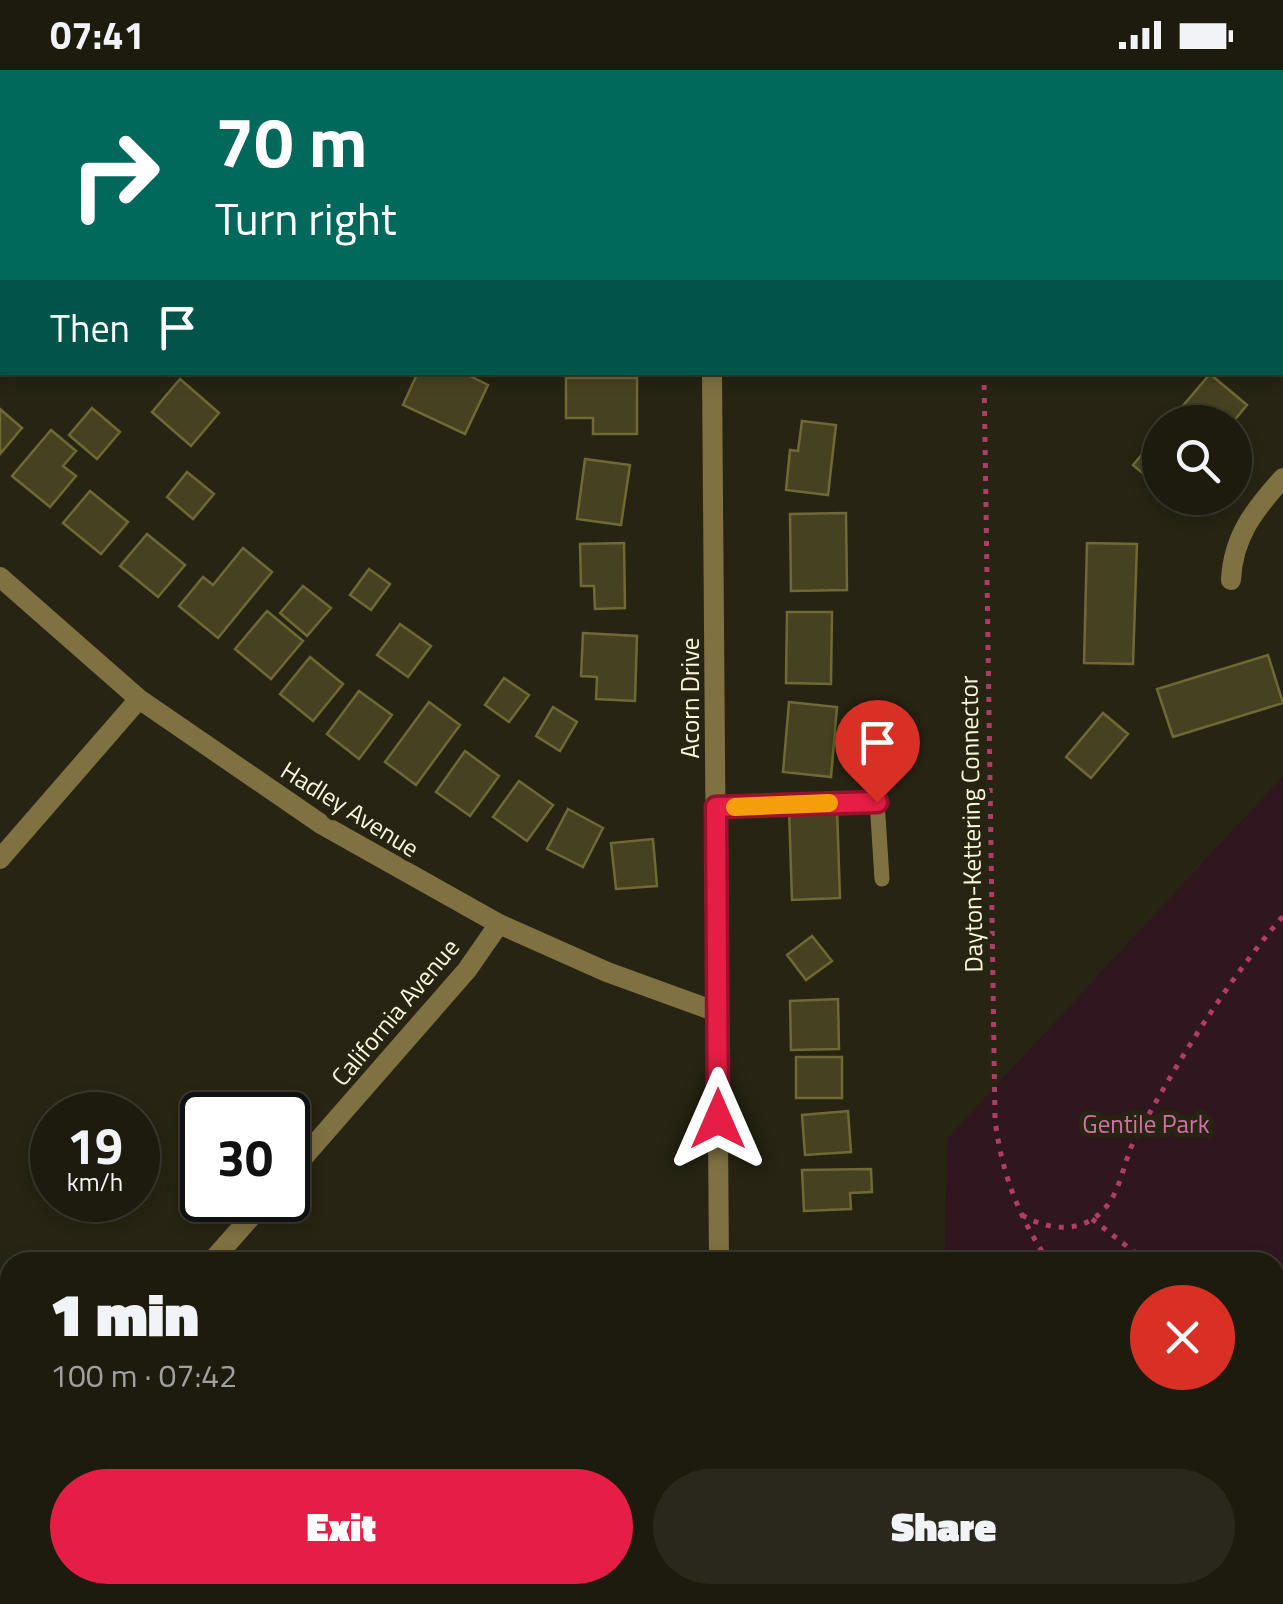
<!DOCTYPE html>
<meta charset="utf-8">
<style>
:root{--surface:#1d1b0e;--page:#2a281c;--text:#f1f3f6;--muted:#a0a19e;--line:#3b392e;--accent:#e61d44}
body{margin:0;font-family:"Titillium Web",sans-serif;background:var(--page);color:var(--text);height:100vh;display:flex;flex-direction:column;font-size:38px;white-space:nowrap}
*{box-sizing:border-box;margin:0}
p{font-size:32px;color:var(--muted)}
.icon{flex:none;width:55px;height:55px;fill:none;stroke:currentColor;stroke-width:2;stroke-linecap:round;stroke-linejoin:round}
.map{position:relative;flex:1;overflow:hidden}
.drawer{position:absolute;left:0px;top:1182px;width:1285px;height:352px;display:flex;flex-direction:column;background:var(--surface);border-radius:30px 30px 0 0;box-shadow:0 5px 15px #0003,0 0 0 2px var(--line)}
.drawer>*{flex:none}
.hud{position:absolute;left:0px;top:0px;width:1285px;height:305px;box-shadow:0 5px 15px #0003,0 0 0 2px var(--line);background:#00695c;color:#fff;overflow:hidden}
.tools{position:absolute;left:1142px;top:335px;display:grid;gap:20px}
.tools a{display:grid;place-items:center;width:110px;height:110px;border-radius:50%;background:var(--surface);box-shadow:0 5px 15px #0003,0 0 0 2px var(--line);font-size:50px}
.speed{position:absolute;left:30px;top:1022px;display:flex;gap:20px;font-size:50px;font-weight:700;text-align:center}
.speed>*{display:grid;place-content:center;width:130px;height:130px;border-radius:50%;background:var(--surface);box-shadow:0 5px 15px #0003,0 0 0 2px var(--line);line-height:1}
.speed small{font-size:25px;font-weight:400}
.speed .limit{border:5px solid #111;border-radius:15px;background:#fff;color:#111}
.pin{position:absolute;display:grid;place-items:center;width:85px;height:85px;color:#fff;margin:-102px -42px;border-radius:50% 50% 50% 0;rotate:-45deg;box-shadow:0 0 10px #0007}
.pin .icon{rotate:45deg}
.me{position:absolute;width:110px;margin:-55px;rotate:0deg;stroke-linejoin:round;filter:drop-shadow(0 0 8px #0008)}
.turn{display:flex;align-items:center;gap:35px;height:210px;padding:0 50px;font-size:45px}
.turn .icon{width:130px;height:130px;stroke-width:2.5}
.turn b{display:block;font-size:70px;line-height:85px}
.then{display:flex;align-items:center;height:95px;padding:0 50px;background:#0003;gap:20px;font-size:38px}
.round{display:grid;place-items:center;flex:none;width:105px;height:105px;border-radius:52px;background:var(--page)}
.headline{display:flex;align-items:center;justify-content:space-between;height:170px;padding:0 50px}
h1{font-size:60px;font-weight:800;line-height:75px}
.cta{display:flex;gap:20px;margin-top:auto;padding:20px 50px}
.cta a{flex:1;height:115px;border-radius:60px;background:var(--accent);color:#fff;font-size:40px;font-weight:800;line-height:115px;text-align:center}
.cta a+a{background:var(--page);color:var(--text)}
.status{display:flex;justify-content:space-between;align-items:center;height:70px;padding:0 50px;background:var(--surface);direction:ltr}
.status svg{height:28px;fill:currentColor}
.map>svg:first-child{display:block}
</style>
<div class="status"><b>07:41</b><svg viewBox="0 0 49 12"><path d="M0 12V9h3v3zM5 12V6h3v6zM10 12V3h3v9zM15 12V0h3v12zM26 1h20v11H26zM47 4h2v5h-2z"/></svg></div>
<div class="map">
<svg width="1283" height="1534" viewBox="0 0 1283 1534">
<rect width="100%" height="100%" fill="#272413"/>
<path fill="#30161f" d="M1283 706V1534H941V1525H1275V1192H945L947 1069Z"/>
<path fill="#464221" stroke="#6f6935" stroke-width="2.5" d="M332 0H401L399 2Z
M1054 0H1173V2H1054Z
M418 302 445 306 462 302 488 315 465 364 403 335Z
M1210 304 1247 335 1233 352H1169Z
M566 308H637V364H593V348H566Z
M180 309 219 343 191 376 152 342Z
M92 338 120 362 97 389 69 365Z
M0 339 22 358 0 384Z
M802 351 836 355 828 425 786 420 790 380 798 381Z
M51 360 76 381 63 396 76 406 50 437 12 406Z
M1160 363V418L1133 395Z
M585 389 630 395 621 455 577 449Z
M187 402 214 424 193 449 167 427Z
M90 421 128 452 101 484 63 453Z
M846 443 847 520 791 521 790 444Z
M147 464 185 495 158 527 120 496Z
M624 473 625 538 595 539 594 516H581L580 474Z
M1087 473 1137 474 1133 594 1084 593Z
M243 478 272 502 218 568 179 536 203 507 213 515Z
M369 499 390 514 371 540 350 525Z
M303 516 331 538 307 566 280 543Z
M267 541 303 571 271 609 235 579Z
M787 542H832L831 614 786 613Z
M400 554 431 576 408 607 377 585Z
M583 563 637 566 635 631 596 629 597 607 581 606Z
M1268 585 1283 633 1173 667 1157 619Z
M310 587 343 614 313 651 280 624Z
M504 608 529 625 509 652 485 635Z
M359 621 392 645 359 689 327 664Z
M429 632 460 655 416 715 385 692Z
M789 632 837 637 831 707 783 702Z
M553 637 577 652 560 681 536 666Z
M1103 643 1128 664 1091 708 1066 687Z
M465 681 499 706 470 746 436 722Z
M519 711 553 735 527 771 493 747Z
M837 738 840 828 792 830 789 739Z
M568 739 603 758 583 797 547 779Z
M653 769 657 816 616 819 611 773Z
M812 866 832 891 806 910 787 885Z
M838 929 839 979 791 980 790 931Z
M796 987H842V1028H796Z
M848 1041 851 1082 805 1085 802 1045Z
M871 1099 872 1122 850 1123 851 1139 804 1141 802 1100Z"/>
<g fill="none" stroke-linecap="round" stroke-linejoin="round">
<path stroke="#ae3e65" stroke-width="5" stroke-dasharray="5 8" stroke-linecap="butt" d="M986 0V2
M984 302 995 1049C1001 1102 1019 1148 1049 1192
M1022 1145C1049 1161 1083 1164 1105 1138 1121 1121 1124 1089 1135 1069 1178 991 1225 914 1283 846
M1092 1149 1147 1192
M1217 1525 1229 1534"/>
<path stroke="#807143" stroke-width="15" d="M716 737 877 731 882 809
M1078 1525 1080 1534"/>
<path stroke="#807143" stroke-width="20" d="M206 0 209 2
M709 0V2
M845 0 848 2
M117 2 119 0
M1239 2 1240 0
M1282 105 1283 106
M712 302 719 1192
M0 507 139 629 321 754 499 854 607 902 717 942
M1231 510C1233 466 1255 439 1283 408
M0 789 139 629
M288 1105 467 900 499 854
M211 1192 266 1130
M0 1448 10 1436
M720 1525V1534
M474 1534 483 1525"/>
</g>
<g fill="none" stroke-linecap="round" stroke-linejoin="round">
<g stroke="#96132c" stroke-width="25">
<path id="route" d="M718 1049 716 737 877 732"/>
</g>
<use href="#route" stroke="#e61d44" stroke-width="18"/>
<path stroke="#f59e0b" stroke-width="18" d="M735 737 829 733"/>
</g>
<g text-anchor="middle" stroke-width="10" stroke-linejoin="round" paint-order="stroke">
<g font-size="25" fill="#fbf6dc" stroke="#272413">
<text transform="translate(690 628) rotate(-90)" y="9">Acorn Drive</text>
<text transform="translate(350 739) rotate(32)" y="9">Hadley Avenue</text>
<text transform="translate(971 754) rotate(-91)" y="9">Dayton-Kettering Connector</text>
<text transform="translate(395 942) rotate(-50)" y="9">California Avenue</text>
</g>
<g font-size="25" fill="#d46fa6" stroke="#272413">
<text x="1146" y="1063">Gentile Park</text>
</g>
</g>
</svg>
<div class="tools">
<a><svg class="icon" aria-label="search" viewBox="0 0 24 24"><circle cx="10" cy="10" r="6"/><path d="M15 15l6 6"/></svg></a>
</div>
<div class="speed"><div>19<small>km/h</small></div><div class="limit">30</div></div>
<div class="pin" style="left:877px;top:732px;background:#d93025"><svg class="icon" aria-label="arrive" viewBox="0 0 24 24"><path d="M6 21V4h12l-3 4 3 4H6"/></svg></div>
<svg class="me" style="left:718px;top:1049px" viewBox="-20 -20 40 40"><path d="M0-17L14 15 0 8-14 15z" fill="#e61d44" stroke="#fff" stroke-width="4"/></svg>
<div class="hud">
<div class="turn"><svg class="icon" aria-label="right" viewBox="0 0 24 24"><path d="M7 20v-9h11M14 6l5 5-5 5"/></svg><div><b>70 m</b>Turn right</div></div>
<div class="then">Then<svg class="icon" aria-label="arrive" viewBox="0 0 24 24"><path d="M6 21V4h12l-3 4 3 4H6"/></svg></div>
</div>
<section class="drawer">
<div class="headline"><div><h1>1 min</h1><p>100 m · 07:42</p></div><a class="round" style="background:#d93025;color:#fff"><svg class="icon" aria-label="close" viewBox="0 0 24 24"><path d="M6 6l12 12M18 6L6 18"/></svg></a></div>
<div class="cta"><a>Exit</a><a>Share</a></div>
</section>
</div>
